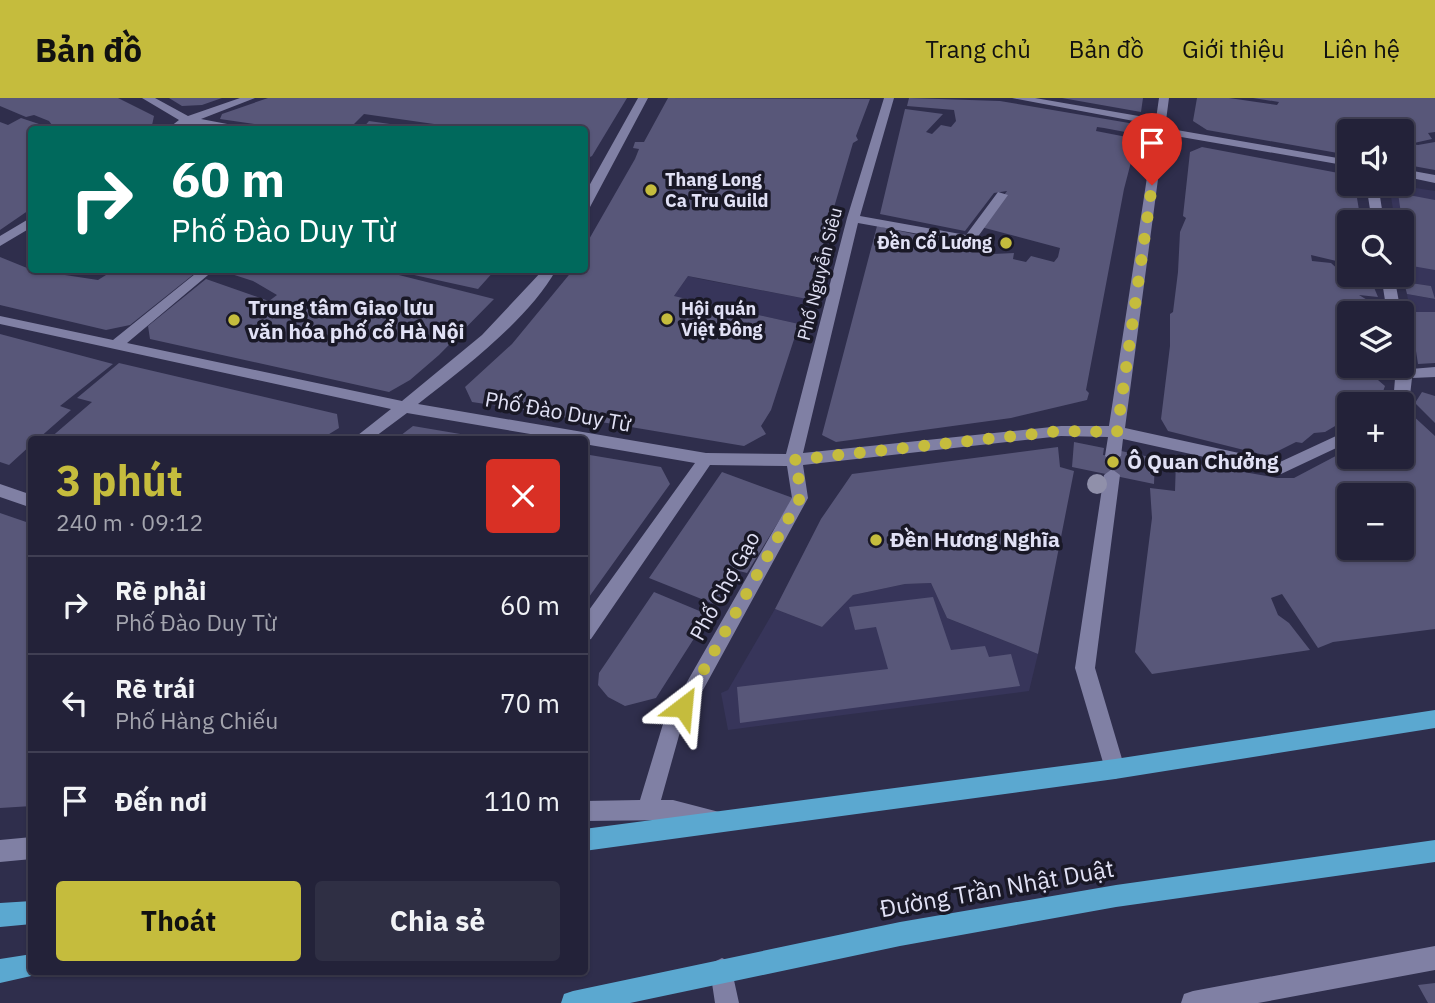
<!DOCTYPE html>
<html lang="vi">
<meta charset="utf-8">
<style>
:root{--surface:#232239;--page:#2f2f44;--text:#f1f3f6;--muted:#a3a4ae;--line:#403f53;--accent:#c5bc3d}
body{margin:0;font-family:"IBM Plex Sans",sans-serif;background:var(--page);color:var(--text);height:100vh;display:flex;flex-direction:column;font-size:26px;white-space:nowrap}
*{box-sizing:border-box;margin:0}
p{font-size:23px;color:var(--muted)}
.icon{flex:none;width:38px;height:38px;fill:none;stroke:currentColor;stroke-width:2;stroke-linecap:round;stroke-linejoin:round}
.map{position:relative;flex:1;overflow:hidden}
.panel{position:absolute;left:28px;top:338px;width:560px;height:539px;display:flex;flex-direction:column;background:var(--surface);border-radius:7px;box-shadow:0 2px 5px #0004,0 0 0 2px var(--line)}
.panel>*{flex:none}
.guide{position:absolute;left:28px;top:28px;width:560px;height:147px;border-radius:7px;box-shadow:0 2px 5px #0004,0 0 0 2px var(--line);background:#00695c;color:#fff;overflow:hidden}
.buttons{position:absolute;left:1337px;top:21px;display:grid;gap:14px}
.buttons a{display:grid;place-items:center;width:77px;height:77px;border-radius:7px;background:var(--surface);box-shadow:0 2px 5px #0004,0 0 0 2px var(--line);font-size:35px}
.pin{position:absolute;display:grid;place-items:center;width:60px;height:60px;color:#fff;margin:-72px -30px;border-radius:50% 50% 50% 0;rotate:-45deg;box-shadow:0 0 7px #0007}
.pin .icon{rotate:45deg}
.me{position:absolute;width:77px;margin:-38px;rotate:29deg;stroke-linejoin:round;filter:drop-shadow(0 0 5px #0008)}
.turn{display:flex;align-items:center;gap:24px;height:147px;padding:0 28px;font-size:32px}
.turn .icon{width:91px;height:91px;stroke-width:2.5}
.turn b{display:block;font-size:49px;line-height:60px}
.round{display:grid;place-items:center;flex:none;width:74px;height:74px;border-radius:7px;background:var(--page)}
.headline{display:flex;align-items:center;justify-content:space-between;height:119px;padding:0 28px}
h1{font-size:42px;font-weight:800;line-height:52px;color:var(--accent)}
.action{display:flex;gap:14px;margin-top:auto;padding:14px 28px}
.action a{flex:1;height:80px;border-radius:7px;background:var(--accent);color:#111;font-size:28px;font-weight:800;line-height:80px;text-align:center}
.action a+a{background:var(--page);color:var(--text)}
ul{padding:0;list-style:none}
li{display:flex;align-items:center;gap:21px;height:98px;padding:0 28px;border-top:2px solid var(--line)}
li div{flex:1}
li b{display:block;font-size:26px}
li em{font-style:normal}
header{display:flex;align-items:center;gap:42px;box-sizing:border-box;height:98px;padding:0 35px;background:var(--accent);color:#111}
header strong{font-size:33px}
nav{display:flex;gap:38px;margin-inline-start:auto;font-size:24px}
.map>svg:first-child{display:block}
</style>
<header>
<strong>Bản đồ</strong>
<nav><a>Trang chủ</a><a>Bản đồ</a><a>Giới thiệu</a><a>Liên hệ</a></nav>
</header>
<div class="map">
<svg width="1435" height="905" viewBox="0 0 1435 905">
<rect width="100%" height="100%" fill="#2f2e4c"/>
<path fill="#37355a" d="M1389 86 1435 93V214H1410L1407 196 1434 201 1431 188 1404 184 1402 124H1395Z
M688 178 700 181 807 201 799 226 674 198Z
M931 485 947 520 1038 556 1029 593 728 632 721 595 728 592 775 511 822 529 853 497 905 486Z"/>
<path fill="#585779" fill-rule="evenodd" d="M0 0H118L154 18 151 32H45L52 27 49 23 34 17 26 19 0 8Z
M169 0H222L202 7 182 8Z
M268 0H627L592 58 584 62V32H438L441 27 364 16 348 32H294L220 21 222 16Z
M668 0 870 1 856 38 858 42 853 45 807 201 688 178 674 198 799 226 771 312 761 328 766 336 744 348 595 323 589 327 557 317 472 304 465 289 512 246 573 172H584V150L635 61 639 51 633 50 635 44H644Z
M909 0 1000 3 1129 25 1137 30 1136 36 1104 30 1097 29 1096 33 1137 41 1124 91 1086 292 1089 295 1087 302 1011 320 836 344 822 337 877 128 946 143 950 141 990 152 993 156 1014 155 1013 161 1026 164 1031 158 1054 164 1058 159 1060 150 981 129 1007 93 994 95 965 133 880 116 905 11 943 16 926 34 932 36 941 27 951 29 956 23 954 12 907 8Z
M1062 0H1143L1141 14Z
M1197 0H1229L1277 7 1279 4 1253 0H1435V34L1428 35 1432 41 1414 45 1402 43V33H1349V57L1207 32 1193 23Z
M21 20 42 27 32 32V110L0 132V24L8 27Z
M369 23 418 30V32H361Z
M1435 44V72L1402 66V45L1418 47Z
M1202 49 1349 77V86H1354L1357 100 1361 124H1349V148H1344L1349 150V166L1311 157 1312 163 1331 165 1340 173 1349 172V177L1370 180 1378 199 1359 197 1369 203 1371 215H1349V268H1386V280L1378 282 1385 288 1381 299 1371 306H1349L1347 321 1325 334 1314 335 1302 345 1296 344 1272 356 1264 357 1168 333 1161 321 1170 248V216L1173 214 1178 174 1180 134 1186 120 1183 118 1190 54Z
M1398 95 1435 102V172L1412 168 1411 158 1407 157Z
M0 159 32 172 98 182 114 172 155 177 161 172H199L130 227 106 232 0 207Z
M219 172H379L494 201 439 257 410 282 389 294 150 241 148 228 206 181 269 203 277 197 253 183Z
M432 172 429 175 441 177 446 172H495L478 191 396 173Z
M1404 184 1431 188 1435 201 1407 196Z
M1410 214H1435V265L1418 266Z
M0 236 113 266 60 308 71 312 38 341H32V346L9 367 0 364Z
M119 265 337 316 339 330 321 341H49L92 304 77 300Z
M1422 294 1435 298V325L1415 305Z
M1410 315 1435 338V531L1333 544 1318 550 1282 496 1271 500 1278 517 1289 525 1310 552 1152 576 1135 554 1152 420 1150 390 1175 393 1176 362 1277 380H1294L1349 351V359H1402V323ZM1349 397H1402V450H1349Z
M413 328 484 340V341H396Z
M1074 344 1104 350 1103 357 1120 360 1121 353 1155 360 1154 386 1072 369Z
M1058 349 1060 369 1074 373 1038 556 947 520 931 485 905 486 853 497 822 529 775 511 821 421 852 376Z
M584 356 661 369 670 386 584 506Z
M722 374 793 400 747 475 739 473 719 508 649 480Z
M0 415 32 426V708L0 710Z
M654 494 709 517 656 600 625 608 608 599 598 587 599 575Z
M933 499 951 552 985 548 989 559 1011 556 1020 588 740 625 737 589 888 571 876 529 855 532 849 509Z
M1435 885V905H1428L1418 887Z"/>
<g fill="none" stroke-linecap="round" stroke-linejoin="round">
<path fill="#8080a4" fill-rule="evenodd" d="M142 0H155L188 18 240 0H255L201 21 259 32H228L189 26 179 32H166L179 22Z
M638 0H648L590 109 584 113V97Z
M884 0H894L860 118 966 137 998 94 1008 97 974 144 969 145 858 125 803 355 1061 328H1109L1155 27 1012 0H1035L1156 21 1159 0H1169L1165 30 1349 62V68L1164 36 1125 330 1280 364 1349 332V344L1281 376 1123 341 1121 358 1113 364 1105 358 1108 339 1061 338 803 367 808 400 680 634 661 702H673L723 715 726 722 723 729 715 732 673 722 584 723V703L640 702 663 626 792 400 787 368 710 367 591 541 584 543V519L695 365 584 346V341H560L407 315 372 341H353L391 311 0 226V218L113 242 200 172H214L127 245 402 303 482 237 543 172H556C528 222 464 270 418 306L706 355 786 356 847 120Z
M1402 71 1435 77V85L1402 78Z
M1366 86H1378L1384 124H1372Z
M32 119V129L0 148V138Z
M1381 177H1394L1401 215H1387Z
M1402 255 1409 260 1411 271 1435 269V279L1412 280 1409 306 1402 311V306H1393L1396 268H1402Z
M1112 371 1120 377 1095 570 1125 671 1122 678 1115 681 1108 678 1105 671 1075 570 1104 377Z
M0 386 32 397V410L0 399Z
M32 739V761L0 764V742Z
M1435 848V872L1258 905H1181L1184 896 1193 893Z
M722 860 730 864 739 905H715L710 872 714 864Z"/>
<path fill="#5ba8d0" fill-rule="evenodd" d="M1435 612V630L1115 681 584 753V731L1115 661Z
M1435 742V764L1116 809 900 848 630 905H561L564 896 573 893 900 824 1116 787Z
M32 803V826L0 829V805Z
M32 856V873H42L40 876 0 885V861Z"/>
</g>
<circle fill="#9090aa" cx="1097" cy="386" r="10"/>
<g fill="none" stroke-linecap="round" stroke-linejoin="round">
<path stroke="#c5bc3d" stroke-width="12" stroke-dasharray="0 21.6" d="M683 609 800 400 799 382 793 362 1061 333 1117 334 1152 87"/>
</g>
<g fill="#c5bc3d" stroke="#191826" stroke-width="2.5">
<circle cx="651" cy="92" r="7"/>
<circle cx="1006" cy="145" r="7"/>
<circle cx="667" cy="221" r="7"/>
<circle cx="234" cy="222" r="7"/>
<circle cx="1113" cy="364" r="7"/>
<circle cx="876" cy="442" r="7"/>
</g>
<g text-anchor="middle" stroke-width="7" stroke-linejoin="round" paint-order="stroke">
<g font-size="18" font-weight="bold" fill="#e1e1f5" stroke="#191826" text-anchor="start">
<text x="665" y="88">Thang Long<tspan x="665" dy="21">Ca Tru Guild</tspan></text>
<text x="992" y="151" text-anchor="end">Đền Cổ Lương</text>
<text x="681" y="217">Hội quán<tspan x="681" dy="21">Việt Đông</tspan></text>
</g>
<g font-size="18" fill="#e1e1f5" stroke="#191826">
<text transform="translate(820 176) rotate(-76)" y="6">Phố Nguyễn Siêu</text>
</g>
<g font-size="21" font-weight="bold" fill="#e1e1f5" stroke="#191826" text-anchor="start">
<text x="248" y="217">Trung tâm Giao lưu<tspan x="248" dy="24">văn hóa phố cổ Hà Nội</tspan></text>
<text x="1127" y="371">Ô Quan Chưởng</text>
<text x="890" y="449">Đền Hương Nghĩa</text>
</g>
<g font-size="21" fill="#e1e1f5" stroke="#191826">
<text transform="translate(558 314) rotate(10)" y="7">Phố Đào Duy Từ</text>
<text transform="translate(725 488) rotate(-61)" y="7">Phố Chợ Gạo</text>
</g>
<g font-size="24" fill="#e1e1f5" stroke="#191826">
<text transform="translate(997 791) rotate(-10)" y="8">Đường Trần Nhật Duật</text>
</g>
</g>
</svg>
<div class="buttons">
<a><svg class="icon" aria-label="sound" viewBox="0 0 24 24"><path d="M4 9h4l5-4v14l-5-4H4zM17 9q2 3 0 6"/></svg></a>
<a><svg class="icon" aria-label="search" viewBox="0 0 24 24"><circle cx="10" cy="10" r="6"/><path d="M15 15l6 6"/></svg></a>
<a><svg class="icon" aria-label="layers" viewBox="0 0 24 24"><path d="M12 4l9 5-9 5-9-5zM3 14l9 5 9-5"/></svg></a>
<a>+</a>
<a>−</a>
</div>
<div class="pin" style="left:1152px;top:87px;background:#d93025"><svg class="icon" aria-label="arrive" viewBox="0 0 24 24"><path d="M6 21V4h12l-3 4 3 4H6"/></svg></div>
<svg class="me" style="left:683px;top:609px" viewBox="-20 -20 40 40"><path d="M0-17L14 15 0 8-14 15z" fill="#c5bc3d" stroke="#fff" stroke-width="4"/></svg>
<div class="guide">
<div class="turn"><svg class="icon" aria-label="right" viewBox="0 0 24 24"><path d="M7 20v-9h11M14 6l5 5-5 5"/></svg><div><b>60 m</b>Phố Đào Duy Từ</div></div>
</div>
<section class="panel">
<div class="headline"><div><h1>3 phút</h1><p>240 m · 09:12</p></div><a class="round" style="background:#d93025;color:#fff"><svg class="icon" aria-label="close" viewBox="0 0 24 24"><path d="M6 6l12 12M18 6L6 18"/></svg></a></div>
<ul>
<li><svg class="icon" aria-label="right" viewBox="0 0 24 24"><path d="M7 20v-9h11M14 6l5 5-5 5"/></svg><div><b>Rẽ phải</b><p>Phố Đào Duy Từ</p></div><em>60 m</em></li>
<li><svg class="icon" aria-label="left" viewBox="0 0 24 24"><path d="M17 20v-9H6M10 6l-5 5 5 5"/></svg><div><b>Rẽ trái</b><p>Phố Hàng Chiếu</p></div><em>70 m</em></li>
<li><svg class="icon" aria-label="arrive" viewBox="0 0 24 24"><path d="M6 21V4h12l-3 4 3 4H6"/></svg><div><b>Đến nơi</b></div><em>110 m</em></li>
</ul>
<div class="action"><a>Thoát</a><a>Chia sẻ</a></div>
</section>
</div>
